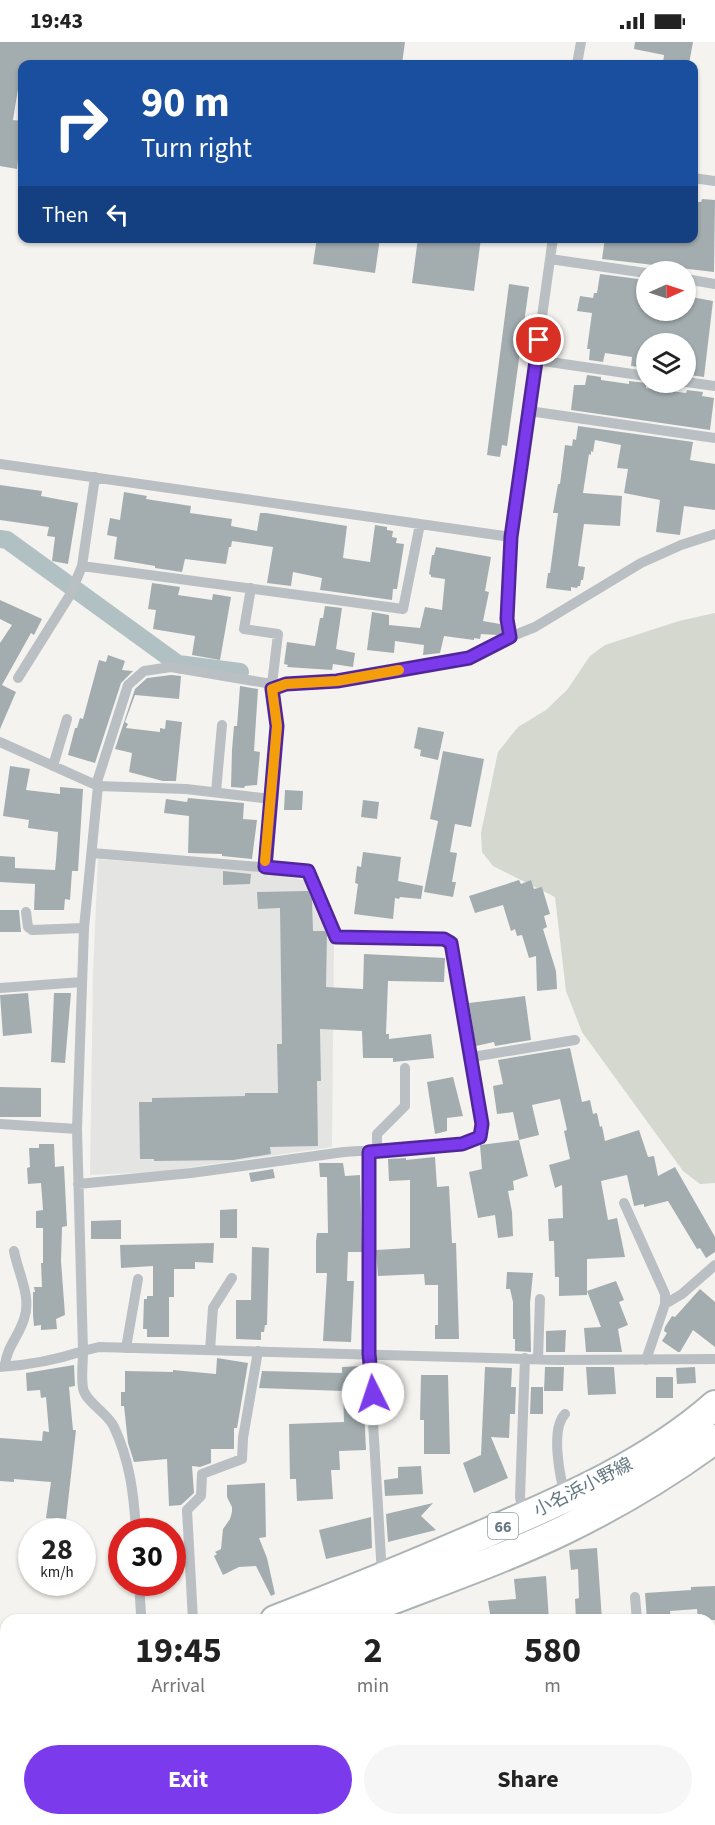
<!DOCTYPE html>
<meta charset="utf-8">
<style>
:root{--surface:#fff;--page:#f6f6f6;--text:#222;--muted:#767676;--accent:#7c3aed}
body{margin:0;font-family:"Source Sans 3","Noto Sans JP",sans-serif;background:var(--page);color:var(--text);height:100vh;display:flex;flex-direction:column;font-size:22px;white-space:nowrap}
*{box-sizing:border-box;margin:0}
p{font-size:20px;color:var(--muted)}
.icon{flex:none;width:33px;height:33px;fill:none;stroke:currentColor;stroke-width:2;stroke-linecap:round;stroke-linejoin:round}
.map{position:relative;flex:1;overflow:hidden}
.panel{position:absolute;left:0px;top:1572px;width:716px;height:212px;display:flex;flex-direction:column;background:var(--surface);border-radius:18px 18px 0 0;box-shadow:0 2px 4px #0004}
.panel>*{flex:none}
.hud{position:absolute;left:18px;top:18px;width:680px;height:183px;border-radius:12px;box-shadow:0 2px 4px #0004;background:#1a4fa0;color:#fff;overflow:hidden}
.needle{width:39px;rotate:87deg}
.controls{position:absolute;left:636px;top:219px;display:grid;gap:12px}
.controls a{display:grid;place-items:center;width:60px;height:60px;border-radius:50%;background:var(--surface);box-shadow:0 2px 4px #0004;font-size:30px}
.speed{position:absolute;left:18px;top:1476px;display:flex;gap:12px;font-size:30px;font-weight:700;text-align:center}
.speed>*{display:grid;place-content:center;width:78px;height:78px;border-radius:50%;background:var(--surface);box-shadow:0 2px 4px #0004;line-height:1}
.speed small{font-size:15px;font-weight:400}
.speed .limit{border:9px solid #d22;background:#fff;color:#111}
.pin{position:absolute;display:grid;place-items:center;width:51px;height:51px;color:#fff;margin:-26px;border:3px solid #fff;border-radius:50%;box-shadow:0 2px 6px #0007}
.me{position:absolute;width:66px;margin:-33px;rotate:356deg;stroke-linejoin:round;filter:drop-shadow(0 0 4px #0008)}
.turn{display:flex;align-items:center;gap:21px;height:126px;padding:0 24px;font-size:27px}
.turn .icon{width:78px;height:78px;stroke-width:2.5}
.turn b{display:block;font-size:42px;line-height:51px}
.then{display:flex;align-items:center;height:57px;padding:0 24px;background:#0003;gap:12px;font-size:22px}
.eta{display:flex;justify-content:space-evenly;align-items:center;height:102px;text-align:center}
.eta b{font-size:36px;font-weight:700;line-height:42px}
.action{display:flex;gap:12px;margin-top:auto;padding:12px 24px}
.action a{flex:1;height:69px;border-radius:36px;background:var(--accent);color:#fff;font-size:24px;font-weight:700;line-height:69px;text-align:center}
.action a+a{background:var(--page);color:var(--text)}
.status{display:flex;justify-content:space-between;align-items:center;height:42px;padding:0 30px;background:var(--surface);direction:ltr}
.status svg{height:16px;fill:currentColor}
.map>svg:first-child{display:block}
</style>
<div class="status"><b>19:43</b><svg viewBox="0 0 49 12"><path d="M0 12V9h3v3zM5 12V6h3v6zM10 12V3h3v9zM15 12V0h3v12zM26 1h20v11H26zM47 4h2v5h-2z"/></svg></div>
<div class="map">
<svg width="715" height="1783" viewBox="0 0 715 1783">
<rect width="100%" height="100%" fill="#f4f3ef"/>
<path fill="#e4e5e3" d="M98 817 272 831 307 839 334 899 332 1105 158 1130 90 1133 93 931Z"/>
<path fill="#d4d8cf" d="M715 571V1141L700 1142 683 1129 582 990 566 949 555 855 493 824 482 810 481 791 498 710 518 685 546 668 567 648 590 614 605 603 679 579Z"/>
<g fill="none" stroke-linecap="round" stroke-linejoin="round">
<path stroke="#b1c1c3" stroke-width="18" d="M0 497 7 498 178 622 240 630"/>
</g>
<path fill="#a3adb0" d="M0 0H405L402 22H22L13 78 22 79 17 127 0 124Z
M635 0H693L689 22 663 21 664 13 634 7Z
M702 157 715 158 714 230 602 217 605 196H693L697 160H701Z
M317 196H380L375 231 313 222Z
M418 196H481L474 249 412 241Z
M600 232 646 238V268H686V254L713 259 704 335 689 333 692 309 686 308V302H646V326L631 324 632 315 605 311 603 320 589 318 590 307H587L592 271 577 269 580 254 593 256 594 251H597Z
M509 242 529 245 507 404 502 403 500 415 487 413Z
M587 333 601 335V338L629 342V339L646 341V346L686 351 687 348 703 350 702 354 714 356 710 388 571 368 574 343H585Z
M578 384 693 400 690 418 715 422V468L684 464 680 493 656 490 660 458 624 451 628 427 617 426 621 403 595 398 593 410 591 409V413L589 412 583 451 622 454 620 484 584 482 578 524 585 525 583 538H581L580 544H578L577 546 571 545V549L546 546 548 531H550L558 471H553L558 442H560L565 403 572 404 573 397 576 398Z
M0 443 42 449 41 454 78 461 68 522 52 519 55 495 47 494 49 485 0 478Z
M124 450 147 454 146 457 191 464 190 471 232 477 231 484 257 489 260 471H266L347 484 343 516 370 520 375 483 387 485V488L393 489 392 495 397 496 396 501 404 502 397 547H393L392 558 328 549 320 548 322 536 293 530 291 544 267 541 273 505 232 499 231 505H229L226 522 185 517 182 530 155 526V524L114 517 117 495 107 493 110 476 120 478Z
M436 505 491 515 485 549 489 550 483 579 500 582 502 591 497 593 481 592 480 597 474 596V598L444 594 440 611 423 613 424 603 395 599 394 611 367 608 372 570 389 573V583L420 586 425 565 442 568 445 537 431 535V533L429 532 432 513H434Z
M152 541 180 545 178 553 212 558 213 552 231 555 220 618 192 613 195 594 153 587 156 568 148 567Z
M0 558 42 577 34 593 31 591 2 643 16 650 0 687V601L12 583 0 577Z
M325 564 342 566 336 607 355 611 353 625 333 622 332 628 287 625 288 623 284 622 287 600 315 604 320 576H323Z
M108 613 125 619 122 628 133 629 121 641 95 721 68 713 75 686H77L80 676 83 677 99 618 106 620Z
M171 633 181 634 179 657 135 653 125 680 128 682 126 686 160 690V686L165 687 166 678 182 680 176 739H163L129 730 132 711 115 707 135 647 147 636Z
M240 644 258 647 254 709 260 710 257 743 245 744 244 746 231 745 232 708 234 684H237Z
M418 685 444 690 438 718 420 714 421 708 414 706Z
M443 709 484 717 471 785 455 782 450 810 457 811 452 840H456L453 855 424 850 438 779 430 777Z
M10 724 30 727 26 748 60 752V745L83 747 78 829H72L70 858 65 857 64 868H34L35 842 0 840V814L15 815V826L55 828 56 818 58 790 28 786 29 778 3 774Z
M285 748 303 749 302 768H284Z
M188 756 244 761 243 777 257 778 252 817 222 814V812L188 811 189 774 164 771 166 757 187 760Z
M363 758 379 760 377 777 361 775Z
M363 810 401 815 398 839 423 844 421 857 400 855 399 857 395 856 393 877 354 872 358 842 355 841 357 824 361 825Z
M223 829 251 832 250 842 223 843Z
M519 838 521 842 531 838 534 847 542 845 550 872 544 874 547 885 543 887 556 929 557 947 537 949 536 914 529 916 522 893 517 894 515 887 511 889 503 863 475 871 469 854Z
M308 849 312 858 313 889H325L327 892 326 945 363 947 364 912 445 916 444 940 388 939 386 992H389V997L431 992 434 1016 393 1020V1016H363L362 989 320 987 321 1039H317L318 1104 270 1105 271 1112 233 1118 154 1119V1117H140L139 1060H152V1056L245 1054V1051H278L277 1002H282L280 866 258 867 257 850Z
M0 868H19L21 890H0Z
M28 951 32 991 3 994 0 953Z
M54 951H71L65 1021 51 1020Z
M525 954 531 998 495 1004 494 1000 476 1004 469 961Z
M570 1006 582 1060 590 1058 593 1072 597 1071 600 1085 602 1084 605 1099 639 1088 648 1115 654 1114 658 1134 675 1125 715 1195V1210L706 1216 700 1206 697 1207 668 1159 644 1165V1162L634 1164 627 1133 601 1139 608 1178 617 1176 625 1215 587 1217V1253L559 1254V1235H555L554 1199H549L548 1177 563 1176 562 1143 555 1146 549 1123 570 1117 564 1089 567 1088 560 1057 532 1063 539 1093 519 1098 513 1070 497 1072 493 1044 503 1042 498 1018Z
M453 1035 463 1074 447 1076V1089L435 1092 427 1040Z
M0 1045 41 1046V1075H0Z
M519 1098 528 1134 513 1139 514 1148 508 1149 512 1170 513 1194 498 1196 495 1173 478 1176 469 1130 482 1127 480 1103Z
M39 1102H54L55 1125 64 1124 67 1184 62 1185 61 1219 65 1273 56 1277 57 1287 41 1288V1283L34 1284 33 1273V1250H35L34 1245H42L41 1221H43V1186H36V1169L43 1168 41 1141 28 1142 27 1126 30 1125 29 1106H39Z
M435 1115 437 1145 449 1144 452 1201H456L459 1297H435V1283H438V1243H425L424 1232 378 1234 376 1208 410 1206V1138L389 1139 388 1117 406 1116V1118Z
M319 1121H343L345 1134 360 1133 362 1210H348L347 1239H354L351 1300 323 1299 327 1231H316V1199L317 1191H328L327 1135H320Z
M273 1127 275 1136 251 1140 249 1131Z
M237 1167V1196H220V1168Z
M121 1178V1197H91V1179Z
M214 1201 213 1221 195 1220V1227H174V1255H169V1295H147V1287H143L144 1257H147V1254H153V1224L121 1226 120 1203Z
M252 1205 269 1206 267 1283H265L264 1290H261V1298L236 1297V1258H251Z
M507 1230 533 1231 530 1261 531 1310 515 1309V1297H513V1260L510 1247H506Z
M616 1239 624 1258 619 1260 628 1283 618 1287 622 1310H586L584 1286 601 1285 587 1249Z
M700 1247 715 1260V1305L693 1288 680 1310H678L662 1299 667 1291 664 1289 665 1285 672 1274 675 1275Z
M566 1288 565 1310H546V1289Z
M217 1316 248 1321 237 1386H234V1407H211V1421L200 1425 192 1424 194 1451 181 1463 169 1464 167 1417 134 1420 128 1401 124 1364H121V1350H125V1329L173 1330V1328L216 1332Z
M74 1323 75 1344 69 1345 73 1388H76L66 1478 46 1476 51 1440 14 1437V1440L0 1439V1396L42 1399 43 1389 49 1390 46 1355 41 1356 40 1348 27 1349 26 1331Z
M362 1324 366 1408 339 1409 340 1428H331L333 1457 297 1459 296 1437H290L289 1382 344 1380 343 1349 259 1346 262 1329 342 1331V1325Z
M485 1325 512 1326 511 1345H516L515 1372H510L509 1396 491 1395 508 1436 474 1451 463 1421 481 1413Z
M545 1325H564L563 1349H544Z
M586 1325H614L616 1352 588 1353Z
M695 1325 696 1341 677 1342 676 1326Z
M421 1333H448L450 1412H424V1378H420Z
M656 1335H673V1356H656Z
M531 1345H543V1372H530Z
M421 1424 423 1452 385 1454 384 1438 398 1436V1425Z
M265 1441 266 1495 259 1496 267 1516 275 1552 271 1554 256 1524 239 1525 223 1533 214 1514 217 1512 215 1510 221 1507 223 1487 230 1477 232 1470V1465L227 1455V1443Z
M433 1461 421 1474 436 1488 388 1500 386 1472Z
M371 1475 372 1506 326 1517 319 1488Z
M597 1506 602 1578H576L575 1557 579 1556 578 1527 571 1528 569 1508Z
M546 1534 549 1578H491L488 1559 516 1557 514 1537Z
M715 1544V1578H698L697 1567 670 1569 671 1578H647L645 1551 691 1548V1545Z"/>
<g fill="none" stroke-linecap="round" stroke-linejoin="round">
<g stroke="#adb4b6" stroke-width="32">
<path id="major" d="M275 1578C345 1551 413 1523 482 1493 563 1458 648 1422 715 1363
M341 1578C416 1547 494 1522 566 1487 619 1461 668 1432 715 1397
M0 1688 6 1686
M0 1718 6 1715"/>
</g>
<path stroke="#b9bfc2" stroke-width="10" d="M577 22 581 0
M693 136 715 139
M550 217 646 231
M686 237 715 242
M536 318 646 334
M686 340 715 344
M529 369 715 396
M0 422 511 495
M95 435 82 524 403 567 420 482
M251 546 244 587 278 592 272 642 277 684 265 825
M510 595 507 577 511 495 553 196
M18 636 70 553 82 524
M272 647 286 642 337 639 469 616 510 595 535 585 641 521 681 503 715 492
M0 700 98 744 186 747 271 757
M53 724 67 677
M96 743 128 643 144 629 171 625 272 642
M216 750 222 683
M26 870 28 885 32 888 84 886
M0 946 82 940
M472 1015 575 998
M0 1082 77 1087
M377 1109V1092L405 1064V1026
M369 1110V1312L382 1533
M78 1142 191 1131 344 1110 462 1102 480 1095 482 1081 451 901 445 897 336 895 308 829 92 811
M624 1161 665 1252V1262L646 1318
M665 1262 682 1252 715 1223
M126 1306 138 1237
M210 1308 213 1266 232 1236
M538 1317 540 1257
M5 1324C6 1306 19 1294 24 1277 32 1255 18 1231 14 1209
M0 1325C29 1323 56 1318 83 1309L77 1087 84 886 98 744
M565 1372C550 1387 560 1437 566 1455
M524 1475 520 1455 525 1316
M136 1490C134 1453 130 1419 114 1385 108 1371 85 1360 83 1346 81 1335 83 1321 83 1309L99 1305 559 1318 715 1317
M139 1540 141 1572 140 1578
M635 1555 637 1578
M193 1578 187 1468 201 1454 202 1432 242 1417 243 1396 258 1309
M710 1690H715
M399 1778V1783
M510 1778V1783
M554 1778V1783
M651 1778V1783"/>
<use href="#major" stroke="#fff" stroke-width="28"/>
</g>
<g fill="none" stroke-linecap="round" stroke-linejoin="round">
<g stroke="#51269a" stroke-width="15">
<path id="route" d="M373 1352 369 1312V1110L462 1102 480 1095 482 1082 451 901 444 897 336 895 308 829 265 825 277 684 272 647 286 642 337 639 469 616 510 595 507 577 511 495 539 298"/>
</g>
<use href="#route" stroke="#7c3aed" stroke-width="10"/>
<path stroke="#f59e0b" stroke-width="10" d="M265 819 277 684 272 647 286 642 337 639 399 628"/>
</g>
<g text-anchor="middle" stroke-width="6" stroke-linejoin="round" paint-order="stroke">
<rect fill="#fff" stroke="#92a0a6" stroke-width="1.5" x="488" y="1471" width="30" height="26" rx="4.5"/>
<g font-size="16" font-weight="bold" fill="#637880">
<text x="503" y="1490">66</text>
</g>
<g font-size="18" fill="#637880" stroke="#fff">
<text transform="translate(583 1445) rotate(-27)" y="6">小名浜小野線</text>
</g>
</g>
</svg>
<div class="controls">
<a><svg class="needle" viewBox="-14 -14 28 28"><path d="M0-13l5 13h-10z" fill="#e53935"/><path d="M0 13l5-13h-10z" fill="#767676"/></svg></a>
<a><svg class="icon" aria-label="layers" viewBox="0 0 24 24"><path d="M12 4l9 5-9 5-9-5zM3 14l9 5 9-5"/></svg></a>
</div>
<div class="speed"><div>28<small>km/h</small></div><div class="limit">30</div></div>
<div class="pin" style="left:539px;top:298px;background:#d93025"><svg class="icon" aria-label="arrive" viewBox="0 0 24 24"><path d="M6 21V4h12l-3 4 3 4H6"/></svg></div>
<svg class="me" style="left:373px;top:1352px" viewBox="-20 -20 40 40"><circle r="19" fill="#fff"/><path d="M0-13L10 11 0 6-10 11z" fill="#7c3aed"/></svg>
<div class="hud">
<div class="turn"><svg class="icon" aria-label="right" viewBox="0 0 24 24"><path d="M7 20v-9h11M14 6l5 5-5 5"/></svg><div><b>90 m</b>Turn right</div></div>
<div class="then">Then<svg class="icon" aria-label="left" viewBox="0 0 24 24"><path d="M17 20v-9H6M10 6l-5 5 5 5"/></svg></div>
</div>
<section class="panel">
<div class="eta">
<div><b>19:45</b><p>Arrival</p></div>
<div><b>2</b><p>min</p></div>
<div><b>580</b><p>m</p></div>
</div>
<div class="action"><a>Exit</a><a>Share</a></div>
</section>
</div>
